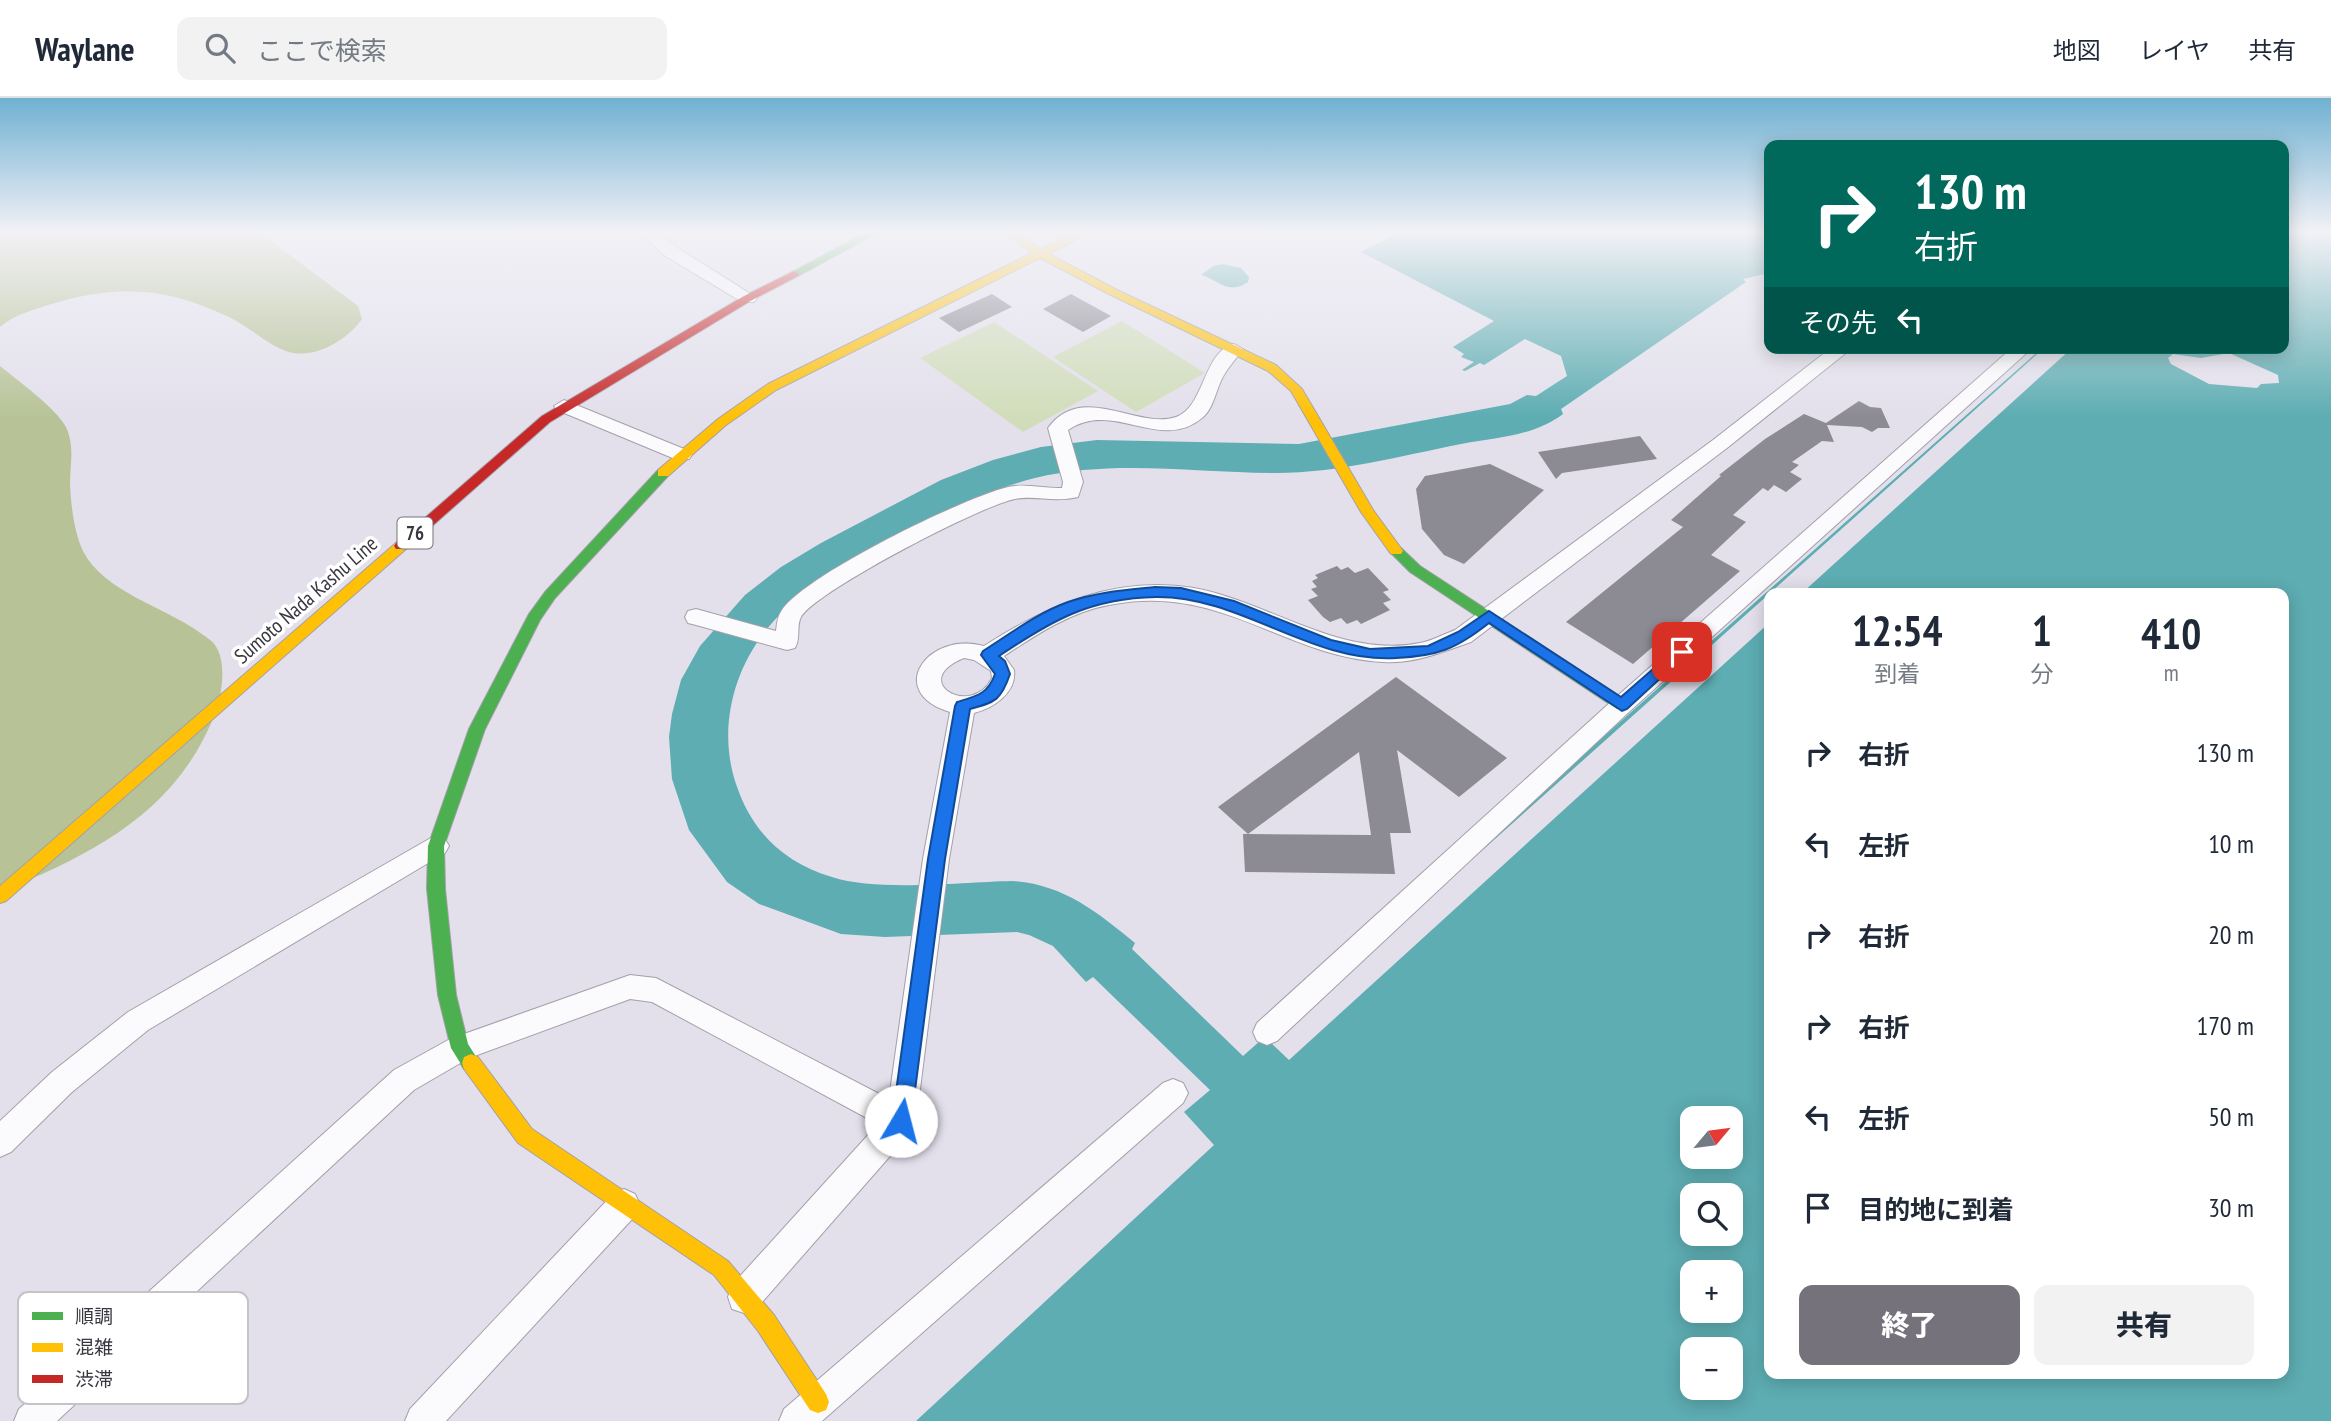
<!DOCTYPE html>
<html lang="ja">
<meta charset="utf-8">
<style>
:root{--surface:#fff;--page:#f2f2f3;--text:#1f2937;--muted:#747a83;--line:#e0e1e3;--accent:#75727c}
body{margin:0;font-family:"PT Sans Narrow","Noto Sans JP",sans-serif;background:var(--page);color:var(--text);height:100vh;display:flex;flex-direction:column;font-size:26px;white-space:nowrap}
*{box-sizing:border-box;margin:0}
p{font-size:23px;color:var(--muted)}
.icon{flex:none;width:38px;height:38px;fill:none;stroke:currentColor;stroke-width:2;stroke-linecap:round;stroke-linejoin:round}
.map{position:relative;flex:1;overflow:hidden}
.side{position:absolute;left:1764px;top:490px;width:525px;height:791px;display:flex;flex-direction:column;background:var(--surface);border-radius:14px;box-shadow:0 4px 18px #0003}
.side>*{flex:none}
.top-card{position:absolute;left:1764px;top:42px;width:525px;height:214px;border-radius:14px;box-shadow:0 4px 18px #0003;background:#00695c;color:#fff;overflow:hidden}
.needle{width:46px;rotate:61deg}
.tools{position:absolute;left:1680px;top:1008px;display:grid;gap:14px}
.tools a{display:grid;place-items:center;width:63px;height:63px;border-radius:14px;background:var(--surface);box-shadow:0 4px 18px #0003;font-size:35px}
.pin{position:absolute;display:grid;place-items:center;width:60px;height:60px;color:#fff;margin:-30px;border-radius:14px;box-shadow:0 4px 10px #0006}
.me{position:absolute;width:77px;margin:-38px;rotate:8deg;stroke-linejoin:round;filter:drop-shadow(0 0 5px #0008)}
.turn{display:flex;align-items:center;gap:24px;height:147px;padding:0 35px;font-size:32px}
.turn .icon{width:91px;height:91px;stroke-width:2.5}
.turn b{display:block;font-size:49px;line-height:60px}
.then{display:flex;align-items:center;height:66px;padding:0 35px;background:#0003;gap:14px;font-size:26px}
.eta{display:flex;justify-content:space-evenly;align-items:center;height:119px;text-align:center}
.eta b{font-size:42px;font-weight:800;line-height:49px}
.cta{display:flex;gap:14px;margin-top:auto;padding:14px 35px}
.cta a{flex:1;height:80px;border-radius:14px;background:var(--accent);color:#fff;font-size:28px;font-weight:800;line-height:80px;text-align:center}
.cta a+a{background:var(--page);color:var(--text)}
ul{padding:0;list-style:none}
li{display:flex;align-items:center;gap:21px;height:91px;padding:0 35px}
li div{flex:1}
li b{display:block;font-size:26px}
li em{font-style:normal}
header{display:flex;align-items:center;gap:42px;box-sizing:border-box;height:98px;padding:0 35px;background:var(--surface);border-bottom:2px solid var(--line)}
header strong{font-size:33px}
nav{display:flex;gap:38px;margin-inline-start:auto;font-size:24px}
.search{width:490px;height:63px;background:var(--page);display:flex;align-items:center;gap:18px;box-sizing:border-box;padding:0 24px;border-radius:14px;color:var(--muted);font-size:26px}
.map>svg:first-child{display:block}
</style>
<header>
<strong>Waylane</strong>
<div class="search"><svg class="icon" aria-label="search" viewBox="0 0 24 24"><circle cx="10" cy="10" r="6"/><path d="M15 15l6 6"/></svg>ここで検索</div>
<nav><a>地図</a><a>レイヤ</a><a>共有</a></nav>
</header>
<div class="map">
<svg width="2331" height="1323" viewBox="0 0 2331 1323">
<rect width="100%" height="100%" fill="#e3e0ec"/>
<path fill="#d1ddba" d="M1122 223 1205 275 1136 314 1053 259Z
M994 224 1098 293 1023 334 920 260Z"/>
<path fill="#b7c397" d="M0 134H259L358 208 362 221C348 241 319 259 293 255 272 251 250 229 229 219 165 188 115 186 48 207 30 213 14 217 0 229Z
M0 268C17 282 56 310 66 329 75 349 70 365 70 386 71 407 74 434 83 453 104 494 163 508 199 534 204 538 212 542 215 547 227 564 222 595 216 613 178 714 93 756 0 794Z"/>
<path fill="#5dadb2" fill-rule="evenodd" d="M1400 134H1769V175L1743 181 1746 184 1561 311 1563 316C1534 338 1495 340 1461 346 1400 358 1338 375 1276 375 1196 375 1114 361 1035 380 982 393 937 421 891 449 867 462 844 476 821 489 810 496 796 502 787 510 738 553 715 624 736 686 752 734 783 764 832 779 877 794 963 784 1012 783 1063 786 1097 814 1135 845L1132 851 1243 958 2042 250H2284V134H2331V1323H916L1214 1047 1184 1014 1210 992 1093 879 1086 884 1053 848 1029 837 1017 834 885 839 841 836 759 806 727 784 689 732 672 681 669 639 672 616 681 582 700 548 745 497 781 469 821 445 941 382 993 362 1041 349 1097 342 1299 346 1510 306 1527 297 1536 298 1567 278 1561 258 1525 241 1484 267 1480 265 1465 273 1462 272 1474 264 1461 259 1464 256 1453 249 1494 223 1361 154ZM2229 255 2278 277 2279 285 2261 286 2257 290 2209 286 2171 266 2168 260 2173 256 2201 260ZM1769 495H2284V1276H1769ZM1692 1020H1731V1059H1692ZM1692 1097H1731V1136H1692ZM1692 1174H1731V1213H1692ZM1692 1251H1731V1290H1692Z
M1222 166 1241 170 1249 179 1248 184C1227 198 1218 181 1201 177L1213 168Z"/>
<path fill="#e3e0ec" d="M2044 250H2072L1802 495H1770Z
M1769 496V525L1289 962 1269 943Z"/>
<path fill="#8c8a92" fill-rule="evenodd" d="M992 196 1012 209 959 234 939 220Z
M1071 196 1111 218 1083 234 1043 211Z
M1859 303 1870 309 1881 310 1890 330H1878L1872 334 1862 329 1827 327 1834 344 1822 343 1792 364 1799 367 1790 374 1802 381 1786 394 1774 387 1768 393 1763 390 1733 417 1746 424 1711 457 1740 473 1633 566 1566 524 1683 429 1671 422 1721 378 1719 377 1765 341 1804 316 1826 325Z
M1640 338 1657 361 1562 375 1556 381 1538 354Z
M1490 366 1544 392 1464 466 1444 457 1422 431 1416 391 1425 378Z
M1337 468 1341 472 1348 469 1355 475 1368 470 1389 492 1383 494 1391 502 1383 505 1390 512 1361 526 1357 522 1347 526 1341 520 1330 524 1323 519 1308 502 1318 498 1311 491 1317 489 1312 483 1318 480 1315 477Z
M1396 579 1507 660 1459 699 1397 652 1411 735H1390L1395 776 1245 774 1243 736H1248L1218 709ZM1359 654 1371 737 1248 736Z"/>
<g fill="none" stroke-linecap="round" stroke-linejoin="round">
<g stroke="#a3a0a9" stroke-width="2">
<path id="street" d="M639 134H657L676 149 757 200 754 204H742L664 157Z
M1234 246 1243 251C1237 260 1229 268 1224 277 1216 290 1214 311 1202 320 1160 355 1113 301 1068 332L1083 384 1078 399C1053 405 1037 397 1015 401 982 407 816 493 801 519 796 528 801 540 795 550L787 552 696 527 688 525 685 519 688 513 696 511 776 533C777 526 777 519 782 512 807 476 963 400 1008 389 1026 385 1044 391 1062 390L1063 384 1048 330C1082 283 1137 332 1176 319 1205 309 1203 253 1234 246Z
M1831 250H1852L1727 350 1471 544C1442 554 1415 566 1383 564 1284 559 1220 484 1109 507 1070 514 1036 537 1004 558L1014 572C1017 595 993 610 974 615L949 761 916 1023 912 1033 756 1211 744 1215 732 1211 728 1199 732 1187 878 1026 652 904 630 901 469 960 414 992 57 1323H14L19 1311 394 972 450 941 630 877 656 880 889 1001 923 761 950 614C884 594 928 532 984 548 1048 507 1116 477 1194 490 1270 504 1340 561 1420 545 1432 543 1444 536 1455 532L1713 342ZM964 560 974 562 991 573 992 580C972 621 907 583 964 560Z
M2012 250H2032L1630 613 1277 943 1267 947 1257 943 1253 934 1257 925 1614 601Z
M564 302 689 353 692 357 689 361H675L557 312 554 308Z
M436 737 445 741 449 748 445 755 148 932 72 994 11 1054 0 1059V1023L52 974 128 914Z
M1173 981 1183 985 1188 995 1183 1005 822 1323H779L784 1311 1163 985Z
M624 1091 635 1096 640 1107 635 1118 446 1323H405L410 1311 613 1096Z"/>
</g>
<g stroke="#a3a0a9" stroke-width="2">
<path id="fast" d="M867 134H879L798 178 789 176Z
M663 371 669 375 668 378 555 500 540 522 485 631 444 748 445 791 456 897 468 946 480 965 478 971 471 974 464 971 451 950 438 897 427 791 428 748 469 631 529 516 545 494 658 372Z
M1396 448 1401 450 1420 468 1627 603 1630 607 1627 611H1617L1410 474 1389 453Z"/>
</g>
<g stroke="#a3a0a9" stroke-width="2">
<path id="slow" d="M1003 134H1014L1041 151 1077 134H1089L1049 156 1117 192 1276 267 1302 291 1373 412 1403 453 1401 456H1391L1361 414 1291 293 1268 273 1109 196 1040 160 776 292 726 327 668 378H658V372L718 321 768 286 1032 155Z
M401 443 406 445 408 448 406 451 6 803 0 805V788L396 445Z
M471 956 478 959 532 1031 728 1163 774 1217 826 1296 829 1304 826 1312 818 1315 810 1312 758 1233 714 1177 518 1045 464 971 462 965 464 959Z"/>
</g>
<g stroke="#a3a0a9" stroke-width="2">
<path id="jam" d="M794 173 799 176 798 178 752 202 550 324 406 451H396L394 448 396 445 542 318 744 198Z"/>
</g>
<use href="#street" fill="#fbfafc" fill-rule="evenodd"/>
<use href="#fast" fill="#4caf50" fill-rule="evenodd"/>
<use href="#slow" fill="#ffc107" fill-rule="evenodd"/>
<use href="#jam" fill="#c62828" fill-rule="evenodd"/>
</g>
<linearGradient id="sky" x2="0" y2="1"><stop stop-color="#70b1d2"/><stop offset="0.42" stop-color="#f2f1f6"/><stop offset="1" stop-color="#f2f1f6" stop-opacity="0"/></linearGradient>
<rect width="2331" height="319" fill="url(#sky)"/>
<path fill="#1a73e8" stroke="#114b97" stroke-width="2" d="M1155 489 1181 490 1234 503 1331 542 1370 551 1428 548 1458 534 1489 513 1621 599 1677 550 1682 548 1689 554 1627 611 1622 613 1489 525C1456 551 1438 558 1396 560 1310 565 1241 498 1156 499 1090 500 1051 523 999 558L1005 563 1010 576C1001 602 996 604 970 611L945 761 911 1023 908 1030 901 1033 895 1030 892 1023 928 761 955 608 957 604C977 598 988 596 995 576L981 557 983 553C1010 536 1037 515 1068 504 1096 494 1126 492 1155 489Z"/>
<g text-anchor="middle" stroke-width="7" stroke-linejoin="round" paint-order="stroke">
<rect fill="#fff" stroke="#757379" stroke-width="2" x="397.5" y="419.5" width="35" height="31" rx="5"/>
<g font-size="19" font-weight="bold" fill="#3a3740">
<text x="415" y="442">76</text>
</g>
<g font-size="21" fill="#3a3740" stroke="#fff">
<text transform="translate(306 502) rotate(-41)" y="7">Sumoto Nada Kashu Line</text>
</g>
</g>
<rect x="18" y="1194" width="230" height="112" rx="10" fill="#fff" stroke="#c4c3c6" stroke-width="2"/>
<rect x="32" y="1214" width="31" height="8" fill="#4caf50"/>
<rect x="32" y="1245" width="31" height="9" fill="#ffc107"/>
<rect x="32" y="1277" width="31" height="8" fill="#c62828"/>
<g font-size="19" fill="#3a3740">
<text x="75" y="1225">順調</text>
<text x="75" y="1256">混雑</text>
<text x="75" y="1288">渋滞</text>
</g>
</svg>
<div class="tools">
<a><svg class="needle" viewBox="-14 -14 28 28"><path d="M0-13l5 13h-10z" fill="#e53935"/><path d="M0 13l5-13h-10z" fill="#747a83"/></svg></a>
<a><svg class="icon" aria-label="search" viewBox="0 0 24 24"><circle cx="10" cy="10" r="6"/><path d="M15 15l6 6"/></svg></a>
<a>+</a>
<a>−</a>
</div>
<div class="pin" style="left:1682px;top:554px;background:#d93025"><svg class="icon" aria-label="arrive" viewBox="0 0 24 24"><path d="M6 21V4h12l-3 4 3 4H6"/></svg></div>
<svg class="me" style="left:901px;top:1023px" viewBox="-20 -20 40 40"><circle r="19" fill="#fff"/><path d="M0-13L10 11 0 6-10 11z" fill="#1a73e8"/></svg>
<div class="top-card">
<div class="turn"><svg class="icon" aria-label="right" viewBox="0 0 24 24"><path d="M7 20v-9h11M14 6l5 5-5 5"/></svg><div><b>130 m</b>右折</div></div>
<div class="then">その先<svg class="icon" aria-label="left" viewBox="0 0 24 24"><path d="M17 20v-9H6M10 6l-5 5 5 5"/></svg></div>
</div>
<section class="side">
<div class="eta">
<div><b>12:54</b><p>到着</p></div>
<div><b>1</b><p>分</p></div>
<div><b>410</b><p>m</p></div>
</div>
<ul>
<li><svg class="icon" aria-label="right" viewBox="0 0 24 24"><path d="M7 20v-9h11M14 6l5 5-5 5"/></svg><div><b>右折</b></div><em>130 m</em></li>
<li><svg class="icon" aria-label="left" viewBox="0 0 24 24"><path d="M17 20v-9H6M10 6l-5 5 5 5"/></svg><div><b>左折</b></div><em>10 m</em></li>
<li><svg class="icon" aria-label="right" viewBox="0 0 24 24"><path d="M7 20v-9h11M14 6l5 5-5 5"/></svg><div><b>右折</b></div><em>20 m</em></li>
<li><svg class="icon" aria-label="right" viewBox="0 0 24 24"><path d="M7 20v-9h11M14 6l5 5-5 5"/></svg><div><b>右折</b></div><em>170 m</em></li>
<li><svg class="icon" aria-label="left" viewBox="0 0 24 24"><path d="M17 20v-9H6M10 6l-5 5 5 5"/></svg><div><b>左折</b></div><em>50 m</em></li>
<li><svg class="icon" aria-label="arrive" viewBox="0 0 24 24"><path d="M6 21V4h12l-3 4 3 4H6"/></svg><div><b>目的地に到着</b></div><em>30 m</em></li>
</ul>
<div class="cta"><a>終了</a><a>共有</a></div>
</section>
</div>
